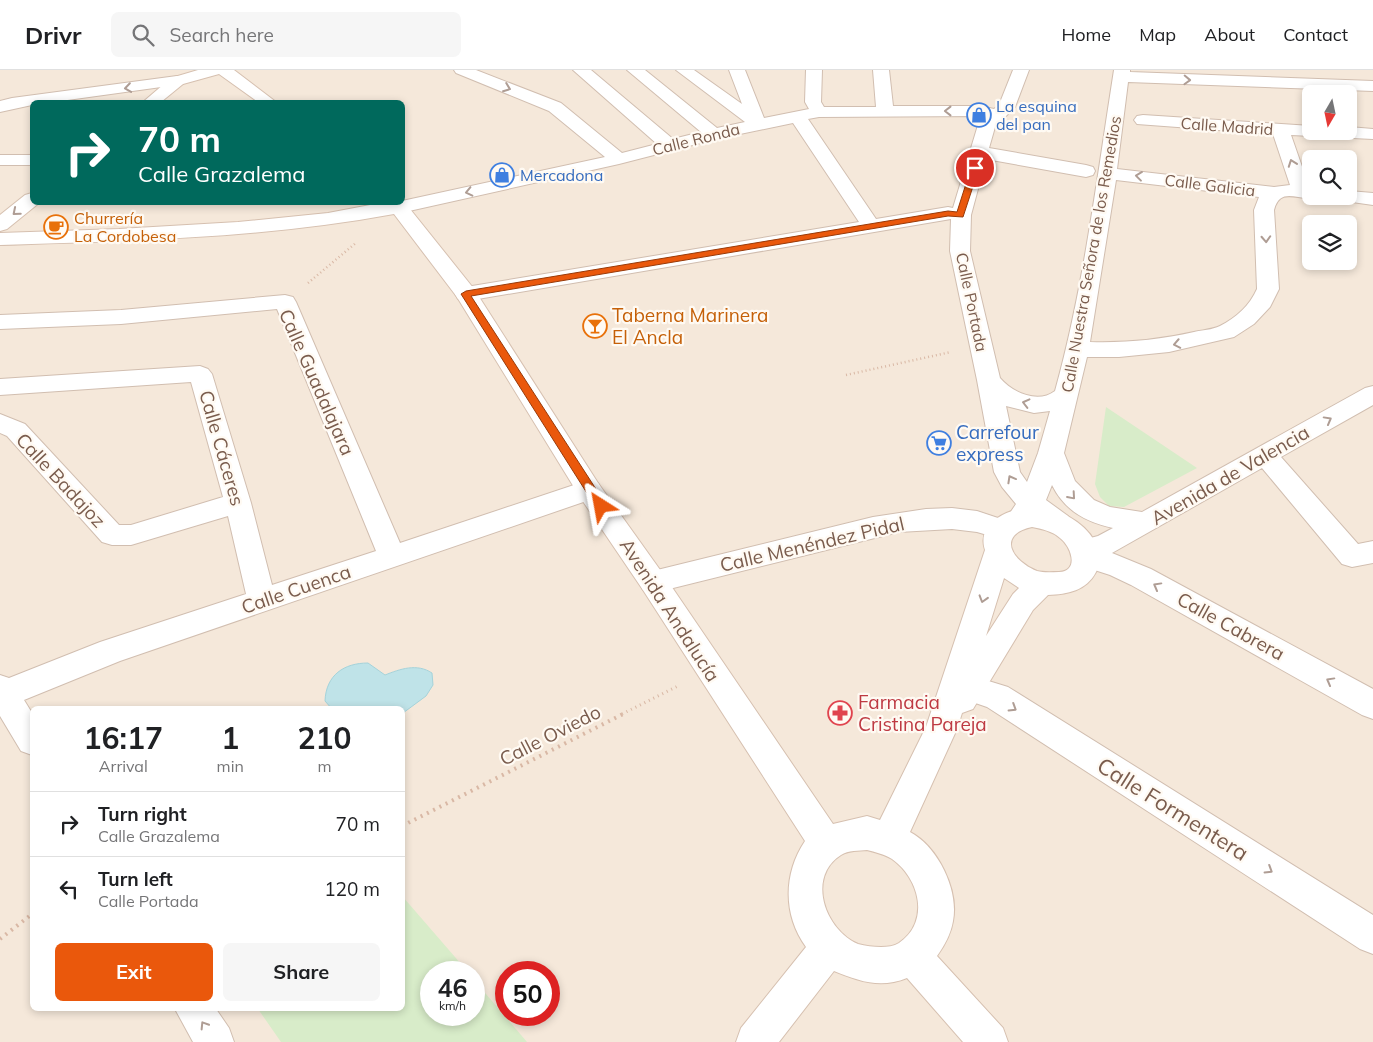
<!DOCTYPE html>
<meta charset="utf-8">
<style>
:root{--surface:#fff;--page:#f6f6f6;--text:#202124;--muted:#757577;--line:#e0e0e0;--accent:#ea580c}
body{margin:0;font-family:Mulish,sans-serif;background:var(--page);color:var(--text);height:100vh;display:flex;flex-direction:column;font-size:19px;white-space:nowrap}
*{box-sizing:border-box;margin:0}
p{font-size:16px;color:var(--muted)}
.icon{flex:none;width:28px;height:28px;fill:none;stroke:currentColor;stroke-width:2;stroke-linecap:round;stroke-linejoin:round}
.map{position:relative;flex:1;overflow:hidden}
.sheet{position:absolute;left:30px;top:636px;width:375px;height:305px;display:flex;flex-direction:column;background:var(--surface);border-radius:8px;box-shadow:0 2px 8px #0003}
.sheet>*{flex:none}
.banner{position:absolute;left:30px;top:30px;width:375px;height:105px;border-radius:8px;box-shadow:0 2px 8px #0003;background:#00695c;color:#fff;overflow:hidden}
.needle{width:32px;rotate:189deg}
.fabs{position:absolute;left:1302px;top:15px;display:grid;gap:10px}
.fabs a{display:grid;place-items:center;width:55px;height:55px;border-radius:8px;background:var(--surface);box-shadow:0 2px 8px #0003;font-size:25px}
.speed{position:absolute;left:420px;top:891px;display:flex;gap:10px;font-size:25px;font-weight:700;text-align:center}
.speed>*{display:grid;place-content:center;width:65px;height:65px;border-radius:50%;background:var(--surface);box-shadow:0 2px 8px #0003;line-height:1}
.speed small{font-size:12px;font-weight:400}
.speed .limit{border:8px solid #d22;background:#fff;color:#111}
.pin{position:absolute;display:grid;place-items:center;width:42px;height:42px;color:#fff;margin:-21px;border:2px solid #fff;border-radius:50%;box-shadow:0 1px 5px #0007}
.me{position:absolute;width:55px;margin:-28px;rotate:326deg;stroke-linejoin:round;filter:drop-shadow(0 0 4px #0008)}
.turn{display:flex;align-items:center;gap:18px;height:105px;padding:0 25px;font-size:22px}
.turn .icon{width:65px;height:65px;stroke-width:2.5}
.turn b{display:block;font-size:35px;line-height:42px}
.eta{display:flex;justify-content:space-evenly;align-items:center;height:85px;text-align:center}
.eta b{font-size:30px;font-weight:700;line-height:35px}
.primary-button{display:flex;gap:10px;margin-top:auto;padding:10px 25px}
.primary-button a{flex:1;height:58px;border-radius:8px;background:var(--accent);color:#fff;font-size:20px;font-weight:700;line-height:58px;text-align:center}
.primary-button a+a{background:var(--page);color:var(--text)}
ul{padding:0;list-style:none}
li{display:flex;align-items:center;gap:15px;height:65px;padding:0 25px;border-top:1px solid var(--line)}
li div{flex:1}
li b{display:block;font-size:19px}
li em{font-style:normal}
header{display:flex;align-items:center;gap:30px;box-sizing:border-box;height:70px;padding:0 25px;background:var(--surface);border-bottom:1px solid var(--line)}
header strong{font-size:24px}
nav{display:flex;gap:28px;margin-inline-start:auto;font-size:18px}
.search{width:350px;height:45px;background:var(--page);display:flex;align-items:center;gap:12px;box-sizing:border-box;padding:0 18px;border-radius:8px;color:var(--muted);font-size:19px}
.map>svg:first-child{display:block}
</style>
<header>
<strong>Drivr</strong>
<div class="search"><svg class="icon" aria-label="search" viewBox="0 0 24 24"><circle cx="10" cy="10" r="6"/><path d="M15 15l6 6"/></svg>Search here</div>
<nav><a>Home</a><a>Map</a><a>About</a><a>Contact</a></nav>
</header>
<div class="map">
<svg width="1373" height="972" viewBox="0 0 1373 972">
<rect width="100%" height="100%" fill="#fdf6ec"/>
<path fill="#f5e8da" fill-rule="evenodd" d="M0 0H1373V972H0ZM1311 24H1349V61H1311ZM32 32H402V132H32ZM1311 89H1349V126H1311ZM1311 154H1349V191H1311ZM32 639H402V939H32ZM431 902H474V945H431ZM506 902H549V945H506Z"/>
<path fill="#d8ecc9" d="M1106 337 1197 398 1124 437 1109 436 1100 427 1095 414Z
M403 827 468 902H431V945H474V910L527 972H281L258 939H402Z"/>
<path fill="#bfe3e8" stroke="#a5d3da" d="M368 593 385 605C400 599 417 593 432 603L433 615 426 626 403 643 402 639H332L325 631C326 605 344 593 368 593Z"/>
<g fill="none" stroke-linecap="round" stroke-linejoin="round">
<g stroke="#d1beb0" stroke-width="2">
<path id="street" d="M454 0H476L561 33 622 83 657 74 573 0H591L673 69 701 62 627 0H645L717 58 745 52 676 0H694L742 34 729 0H745L764 48 809 39 805 32 806 0H822L821 32 824 37H876L873 0H889L893 36H980L994 39 999 35 1013 0H1029L1015 37 995 57 989 78 1086 95 1093 97 1095 101 1093 105 1086 107 986 89 971 145 970 181 1000 308C1013 323 1038 334 1055 321 1084 217 1097 107 1114 0H1130V2L1373 11V21L1128 12 1117 99 1274 117 1290 115 1273 64 1137 54 1134 50 1137 46 1143 45 1311 56V61H1349V57L1373 59V69L1291 65 1308 114 1311 116V126H1318C1301 134 1281 114 1274 140L1279 219 1270 237 1254 254 1234 267 1169 282 1119 287H1087L1064 383 1075 411 1094 430 1110 437 1142 442 1365 318 1373 316V335L1281 387 1358 474 1373 471V493L1352 497 1342 494 1262 398 1112 483 1151 499 1373 619V649L1362 645 1131 515 1110 505 1076 494 1071 480 1075 472 1098 466 1113 458C1086 452 1065 441 1052 415L1046 430 1068 446 1072 453 1068 460C1054 465 1046 458 1034 449 1027 457 1020 456 1012 453L1008 446 1016 434 1002 417 994 402 977 310 950 181 951 149 466 231 458 229 455 224 458 219 466 217 859 152 793 53 716 69 619 94 400 143 393 141 390 137 393 133 402 132V131L605 87 549 41 456 3ZM980 46 985 47 978 55 953 138 948 137 876 149 808 49 819 47ZM1116 110 1259 127 1254 140 1257 219C1250 235 1236 248 1220 256 1212 260 1202 260 1194 262 1159 270 1125 273 1090 272ZM1006 336 1034 343 1050 341 1038 383 1027 412 1020 402Z
M177 6 183 8 185 11 183 14 53 32H32V35L0 42V31L12 28Z
M0 85H32V95H0Z
M1349 121 1373 123V135L1338 130 1336 126H1349Z
M285 225 293 227 296 232 400 473 589 410 598 413 602 420 598 427 120 591 24 630 32 643V685L21 681 0 646V605L9 608 100 572 246 524 228 446 131 475H112L102 472 7 366 0 363V344L25 354 119 455H131L223 427 191 312 0 325V309L200 296 208 299 212 304 251 433 272 515 376 481 277 239 121 254 0 259V245L121 240Z
M952 438 977 441 1010 452 1014 459 1010 466 1001 469 977 462 952 459 899 462 653 523 643 520 639 512 643 504 653 501 873 447 926 439Z
M969 605 1008 617 1373 845V884L1360 879 987 637 958 627 954 618 958 609Z
M175 939H216L229 958 234 972H193Z"/>
</g>
<g stroke="#d6c0b0" stroke-width="2">
<path id="secondary" d="M198 0H234L276 32H258L219 4 183 14 161 32H143L171 8Z
M32 123V132L39 133 7 159 0 161V145L25 125Z
M402 129 474 219 598 413 663 504 833 754 867 746 880 750 926 657 985 480C976 452 1009 439 1031 437 1054 435 1085 452 1095 472 1100 482 1101 492 1096 502 1086 521 1068 524 1048 525L1033 540 973 639 962 643 957 659 910 762C938 777 959 820 953 851 951 864 944 876 937 886L1003 958 1008 972H963L907 908C880 919 859 911 834 901L779 972H736L741 958 806 877C783 845 783 804 805 771L643 520 580 427 457 227 394 144C264 168 131 171 0 175V163L119 159 238 152 328 143 386 132H402ZM1032 457C1042 459 1052 461 1060 468 1071 476 1080 501 1059 502 1052 502 1044 503 1037 501 1012 491 996 465 1032 457ZM1004 508 1019 518 1013 524 986 566ZM867 780C875 782 884 784 892 789 919 808 931 851 899 873 894 876 887 877 881 877 874 877 865 876 858 874 825 860 806 807 841 785 848 780 859 781 867 780Z"/>
</g>
<path stroke="#d9b8a5" stroke-width="2.5" stroke-dasharray="1 3" stroke-linecap="butt" d="M308 213 357 172
M846 305 951 282"/>
<path stroke="#d9b8a5" stroke-width="3" stroke-dasharray="1 4" stroke-linecap="butt" d="M622 644 680 615"/>
<path stroke="#d9b8a5" stroke-width="4" stroke-dasharray="2 5" stroke-linecap="butt" d="M402 756 625 643
M0 869 32 844"/>
<use href="#street" fill="#fff" fill-rule="evenodd"/>
<use href="#secondary" fill="#fff" fill-rule="evenodd"/>
</g>
<defs><path id="oneway-chevron" d="M-2-3.5L2.5 0L-2 3.5" fill="none" stroke-width="1.6" stroke-linecap="round" stroke-linejoin="round" transform="scale(1.25)"/></defs>
<g stroke="#af9d94">
<use href="#oneway-chevron" transform="translate(1187 10) rotate(2)"/>
<use href="#oneway-chevron" transform="translate(128 18) rotate(172)"/>
<use href="#oneway-chevron" transform="translate(507 18) rotate(21)"/>
<use href="#oneway-chevron" transform="translate(948 41) rotate(-180)"/>
<use href="#oneway-chevron" transform="translate(1292 93) rotate(-110)"/>
<use href="#oneway-chevron" transform="translate(1139 106) rotate(-173)"/>
<use href="#oneway-chevron" transform="translate(469 122) rotate(167)"/>
<use href="#oneway-chevron" transform="translate(16 142) rotate(140)"/>
<use href="#oneway-chevron" transform="translate(1266 169) rotate(87)"/>
<use href="#oneway-chevron" transform="translate(1177 274) rotate(169)"/>
<use href="#oneway-chevron" transform="translate(1026 333) rotate(-166)"/>
<use href="#oneway-chevron" transform="translate(1328 350) rotate(-29)"/>
<use href="#oneway-chevron" transform="translate(1011 409) rotate(-119)"/>
<use href="#oneway-chevron" transform="translate(1072 426) rotate(49)"/>
<use href="#oneway-chevron" transform="translate(1157 516) rotate(-151)"/>
<use href="#oneway-chevron" transform="translate(983 529) rotate(107)"/>
<use href="#oneway-chevron" transform="translate(1330 611) rotate(-151)"/>
<use href="#oneway-chevron" transform="translate(1013 638) rotate(32)"/>
<use href="#oneway-chevron" transform="translate(1269 800) rotate(32)"/>
<use href="#oneway-chevron" transform="translate(204 955) rotate(-122)"/>
</g>
<path fill="#ea580c" stroke="#983908" d="M975 95 979 98 963 147 948 146 471 226 605 433 606 436 605 439H597L461 224 466 221 948 141 957 142 971 98Z"/>
<defs>
<g id="shop-ring" transform="scale(1.25)"><circle r="9.5" fill="#fffaf3" stroke="#3f7fe0" stroke-width="1.5"/><path d="M-5-2.5h2.3a2.7 3.5 0 0 1 5.4 0H5L5.5 6h-11ZM-1.5-2.5h3a1.5 2.3 0 0 0-3 0Z" fill="#3f7fe0"/></g>
<g id="cafe-ring" transform="scale(1.25)"><circle r="9.5" fill="#fffaf3" stroke="#e8710a" stroke-width="1.5"/><path d="M-5.5-4.5H6V0H3Q3 3.5 0 3.5H-2.5Q-5.5 3.5-5.5 0ZM3-3.2v2h1.7v-2ZM-6 4.5H4V6H-6Z" fill="#e8710a"/></g>
<g id="bar-ring" transform="scale(1.25)"><circle r="9.5" fill="#fffaf3" stroke="#e8710a" stroke-width="1.5"/><path d="M-6-5H6L.8 .8V4.5H3.5V6h-7V4.5H-.8V.8Z" fill="#e8710a"/></g>
<g id="supermarket-ring" transform="scale(1.25)"><circle r="9.5" fill="#fffaf3" stroke="#3f7fe0" stroke-width="1.5"/><path d="M-6-5.5h2.5l.6 2H6L4.5 2H-2.5L-4.4-4H-6ZM-1.5 3.2a1.3 1.3 0 1 0 .1 0ZM3 3.2a1.3 1.3 0 1 0 .1 0Z" fill="#3f7fe0"/></g>
<g id="pharmacy-ring" transform="scale(1.25)"><circle r="9.5" fill="#fffaf3" stroke="#e0444e" stroke-width="1.5"/><path d="M-2-6h4v4h4v4h-4v4h-4v-4h-4v-4h4Z" fill="#e0444e"/></g>
</defs>
<g fill-rule="evenodd">
<use href="#shop-ring" x="979" y="45"/>
<use href="#shop-ring" x="502" y="105"/>
<use href="#cafe-ring" x="56" y="157"/>
<use href="#bar-ring" x="595" y="256"/>
<use href="#supermarket-ring" x="939" y="373"/>
<use href="#pharmacy-ring" x="840" y="643"/>
</g>
<g text-anchor="middle" stroke-width="4.5" stroke-linejoin="round" paint-order="stroke">
<g font-size="16" fill="#366cbe" stroke="#fffaf3" text-anchor="start">
<text x="996" y="42">La esquina<tspan x="996" dy="18">del pan</tspan></text>
<text x="520" y="111">Mercadona</text>
</g>
<g font-size="16" fill="#7a5c4d" stroke="#fffaf3">
<text transform="translate(1227 56) rotate(4)" y="6">Calle Madrid</text>
<text transform="translate(696 69) rotate(-14)" y="6">Calle Ronda</text>
<text transform="translate(1210 115) rotate(7)" y="6">Calle Galicia</text>
<text transform="translate(1091 184) rotate(-80)" y="6">Calle Nuestra Señora de los Remedios</text>
<text transform="translate(972 232) rotate(78)" y="6">Calle Portada</text>
</g>
<g font-size="16" fill="#c56008" stroke="#fffaf3" text-anchor="start">
<text x="74" y="154">Churrería<tspan x="74" dy="18">La Cordobesa</tspan></text>
</g>
<g font-size="19" fill="#c56008" stroke="#fffaf3" text-anchor="start">
<text x="612" y="252">Taberna Marinera<tspan x="612" dy="22">El Ancla</tspan></text>
</g>
<g font-size="19" fill="#7a5c4d" stroke="#fffaf3">
<text transform="translate(317 312) rotate(66)" y="7">Calle Guadalajara</text>
<text transform="translate(222 378) rotate(74)" y="7">Calle Cáceres</text>
<text transform="translate(1230 405) rotate(-30)" y="7">Avenida de Valencia</text>
<text transform="translate(61 410) rotate(47)" y="7">Calle Badajoz</text>
<text transform="translate(812 474) rotate(-13)" y="7">Calle Menéndez Pidal</text>
<text transform="translate(296 519) rotate(-19)" y="7">Calle Cuenca</text>
<text transform="translate(670 540) rotate(57)" y="7">Avenida Andalucía</text>
<text transform="translate(1231 556) rotate(29)" y="7">Calle Cabrera</text>
<text transform="translate(550 665) rotate(-27)" y="7">Calle Oviedo</text>
</g>
<g font-size="19" fill="#366cbe" stroke="#fffaf3" text-anchor="start">
<text x="956" y="369">Carrefour<tspan x="956" dy="22">express</tspan></text>
</g>
<g font-size="19" fill="#be3a42" stroke="#fffaf3" text-anchor="start">
<text x="858" y="639">Farmacia<tspan x="858" dy="22">Cristina Pareja</tspan></text>
</g>
<g font-size="22" fill="#7a5c4d" stroke="#fffaf3">
<text transform="translate(1173 739) rotate(32)" y="8">Calle Formentera</text>
</g>
</g>
</svg>
<div class="fabs">
<a><svg class="needle" viewBox="-14 -14 28 28"><path d="M0-13l5 13h-10z" fill="#e53935"/><path d="M0 13l5-13h-10z" fill="#757577"/></svg></a>
<a><svg class="icon" aria-label="search" viewBox="0 0 24 24"><circle cx="10" cy="10" r="6"/><path d="M15 15l6 6"/></svg></a>
<a><svg class="icon" aria-label="layers" viewBox="0 0 24 24"><path d="M12 4l9 5-9 5-9-5zM3 14l9 5 9-5"/></svg></a>
</div>
<div class="speed"><div>46<small>km/h</small></div><div class="limit">50</div></div>
<div class="pin" style="left:975px;top:98px;background:#d93025"><svg class="icon" aria-label="arrive" viewBox="0 0 24 24"><path d="M6 21V4h12l-3 4 3 4H6"/></svg></div>
<svg class="me" style="left:601px;top:436px" viewBox="-20 -20 40 40"><path d="M0-17L14 15 0 8-14 15z" fill="#ea580c" stroke="#fff" stroke-width="4"/></svg>
<div class="banner">
<div class="turn"><svg class="icon" aria-label="right" viewBox="0 0 24 24"><path d="M7 20v-9h11M14 6l5 5-5 5"/></svg><div><b>70 m</b>Calle Grazalema</div></div>
</div>
<section class="sheet">
<div class="eta">
<div><b>16:17</b><p>Arrival</p></div>
<div><b>1</b><p>min</p></div>
<div><b>210</b><p>m</p></div>
</div>
<ul>
<li><svg class="icon" aria-label="right" viewBox="0 0 24 24"><path d="M7 20v-9h11M14 6l5 5-5 5"/></svg><div><b>Turn right</b><p>Calle Grazalema</p></div><em>70 m</em></li>
<li><svg class="icon" aria-label="left" viewBox="0 0 24 24"><path d="M17 20v-9H6M10 6l-5 5 5 5"/></svg><div><b>Turn left</b><p>Calle Portada</p></div><em>120 m</em></li>
</ul>
<div class="primary-button"><a>Exit</a><a>Share</a></div>
</section>
</div>
